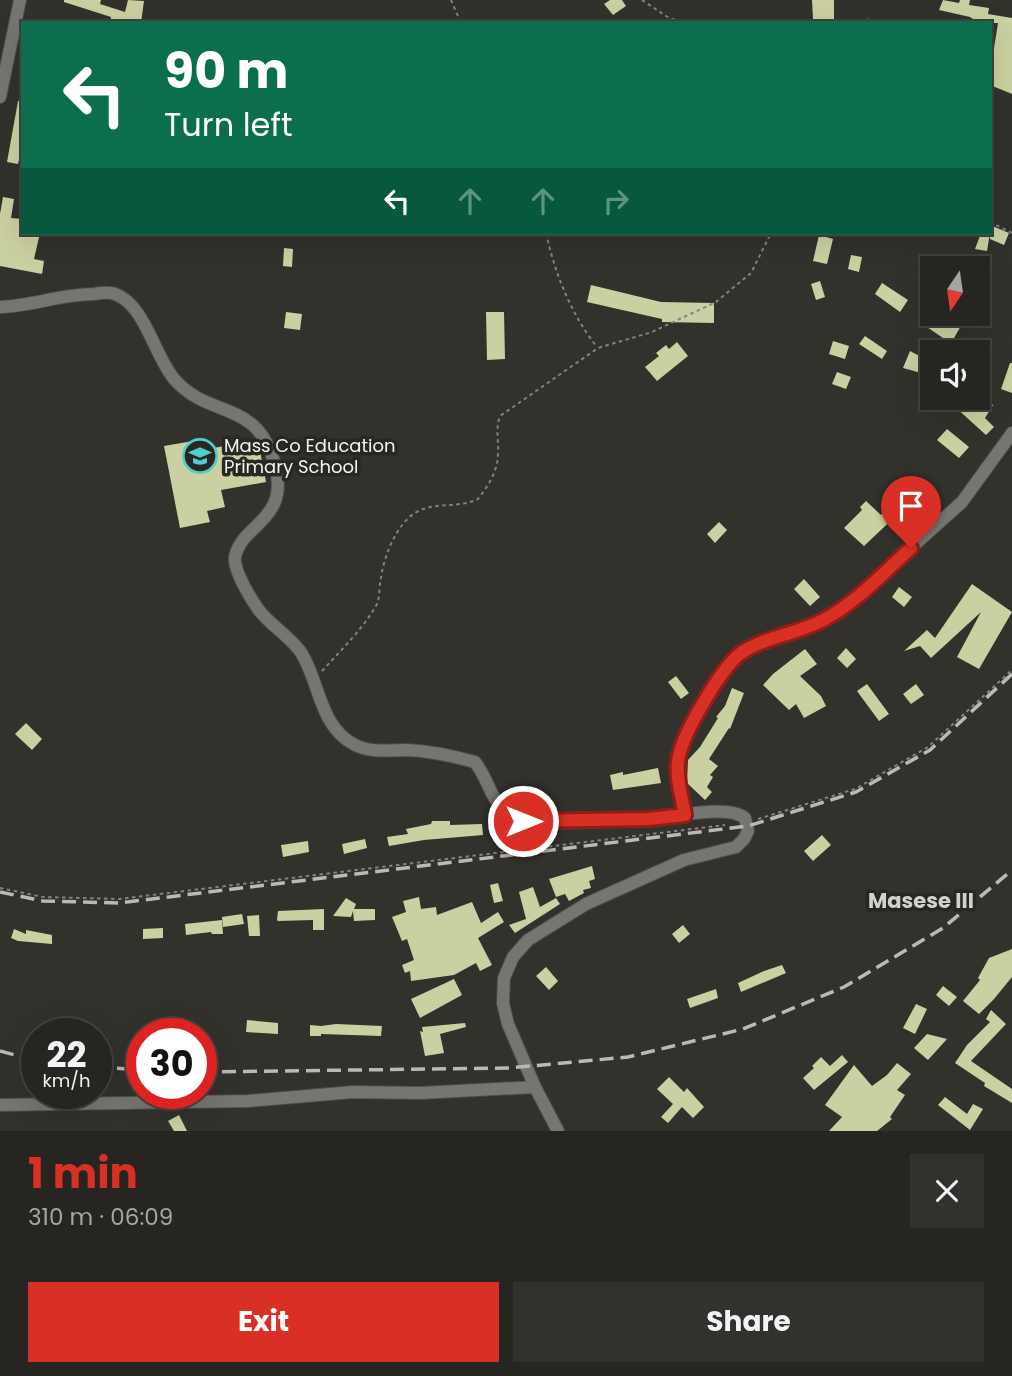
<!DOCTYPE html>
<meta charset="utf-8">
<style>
:root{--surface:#262521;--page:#32312e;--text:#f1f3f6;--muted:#a4a5a5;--line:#42423f;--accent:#d93025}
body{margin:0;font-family:Poppins,sans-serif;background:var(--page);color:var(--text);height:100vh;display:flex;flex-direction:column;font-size:26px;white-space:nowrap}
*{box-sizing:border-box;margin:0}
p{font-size:23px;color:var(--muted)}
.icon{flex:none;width:38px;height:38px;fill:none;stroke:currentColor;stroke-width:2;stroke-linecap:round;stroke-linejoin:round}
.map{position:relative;height:1131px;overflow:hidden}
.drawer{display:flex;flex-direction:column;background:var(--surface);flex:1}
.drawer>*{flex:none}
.hud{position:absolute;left:21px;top:21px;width:971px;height:214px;border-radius:0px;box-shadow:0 7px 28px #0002,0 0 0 2px var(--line);background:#0b6e4f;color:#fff;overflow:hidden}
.needle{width:46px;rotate:193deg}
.fabs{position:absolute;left:920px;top:256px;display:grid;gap:14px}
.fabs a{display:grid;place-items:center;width:70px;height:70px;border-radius:0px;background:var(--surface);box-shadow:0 7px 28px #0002,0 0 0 2px var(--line);font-size:35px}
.speed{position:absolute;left:21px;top:1018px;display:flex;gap:14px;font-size:35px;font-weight:700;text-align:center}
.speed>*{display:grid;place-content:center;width:91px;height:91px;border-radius:50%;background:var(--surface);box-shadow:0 7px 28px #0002,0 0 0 2px var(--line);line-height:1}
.speed small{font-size:18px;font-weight:400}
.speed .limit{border:10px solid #d22;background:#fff;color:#111}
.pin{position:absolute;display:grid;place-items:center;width:60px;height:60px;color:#fff;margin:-72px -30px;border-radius:50% 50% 50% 0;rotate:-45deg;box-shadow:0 0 7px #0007}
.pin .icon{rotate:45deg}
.me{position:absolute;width:77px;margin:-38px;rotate:90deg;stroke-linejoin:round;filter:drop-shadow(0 0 5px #0008)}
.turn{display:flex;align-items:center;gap:24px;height:147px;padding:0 28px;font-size:32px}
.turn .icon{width:91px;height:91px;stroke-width:2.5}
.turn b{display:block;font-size:49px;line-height:60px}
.lanes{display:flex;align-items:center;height:66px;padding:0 28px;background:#0003;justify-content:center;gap:35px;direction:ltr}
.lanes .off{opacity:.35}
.round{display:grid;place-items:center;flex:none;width:74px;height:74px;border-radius:0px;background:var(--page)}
.summary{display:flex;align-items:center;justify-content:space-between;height:119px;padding:0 28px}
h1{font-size:42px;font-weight:700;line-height:52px;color:var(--accent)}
.action{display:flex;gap:14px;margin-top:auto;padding:14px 28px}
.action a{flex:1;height:80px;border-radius:0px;background:var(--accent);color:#fff;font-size:28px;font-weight:700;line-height:80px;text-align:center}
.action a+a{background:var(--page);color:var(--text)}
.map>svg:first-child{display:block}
</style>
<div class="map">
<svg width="1012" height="1131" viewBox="0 0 1012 1131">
<rect width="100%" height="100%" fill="#32312c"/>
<path fill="#cbd0a2" d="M64 0H101L100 4 125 12 128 0 144 1 141 23H110L111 17 64 2Z
M610 0H622L626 6 613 15 604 4Z
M812 0H834V19H813Z
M943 0 959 3 960 0H970L969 5 989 8 988 14 1012 18V94L990 85V47L994 48 998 23H972L973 19 970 17 939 10Z
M18 101H23V141L18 164 7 162Z
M3 197 14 199 11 218 23 219V233H40L34 259 44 261 42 274 0 266V214Z
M990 225 1009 233 1004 245 990 239Z
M981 233H990L987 251 975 249Z
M819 235 833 239 827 264 813 261Z
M284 248 293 249 292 267 283 266Z
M851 255 862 257 859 272 848 269Z
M820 281 825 297 816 300 811 284Z
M882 283 908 300 900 312 875 294Z
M591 285 661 302 714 303V323L662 322V319L587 302Z
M286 312 302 314 300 330 284 328Z
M486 312H504L505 359 487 360Z
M926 316 941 326 947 316 962 324 946 352H935L943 338 921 323Z
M865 336 887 351 882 359 859 344Z
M833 341 849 346 845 359 829 354Z
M677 342 688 356 657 381 645 367 659 356 656 353 666 345 669 349Z
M910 351 933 363V391L919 384 925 374 903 368Z
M1010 363H1012V393L1001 389Z
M837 372 851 377 846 389 832 384Z
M944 397H981L993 405 985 418 994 427 986 435Z
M947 429 969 447 959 458 937 440Z
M193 441 196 451 254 441 260 451 266 482 221 490 225 507 207 511 210 522 180 528 164 446Z
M866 501 881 515 893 503 901 511 864 546 844 528 862 510 860 507Z
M719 522 727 530 715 543 707 534Z
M804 579 820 597 810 606 794 589Z
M972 584 1012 612 979 669 957 657 981 612 931 658 920 646 904 651 927 630 935 638Z
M899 587 912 597 904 607 892 597Z
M846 648 856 659 847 668 837 658Z
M805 649 817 664 800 676 821 696 826 706 804 718 796 704 789 710 763 685 773 674Z
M676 676 689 693 681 699 668 682Z
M867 684 889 714 879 721 857 691Z
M916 684 924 695 911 704 903 694Z
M732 688 744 693 730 729 729 728 709 759 718 766 710 775 713 777 707 787 712 792 705 800 687 783 688 760 700 747 718 718 716 717 725 706Z
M26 723 42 739 32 750 15 734Z
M658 768 661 783 613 790 610 775 623 772V775Z
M432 821H450V825L482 824 483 835 424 840 389 846 387 837 408 834 406 829 431 824Z
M822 835 831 845 813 861 804 851Z
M365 839 367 848 344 854 342 844Z
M308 841 309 852 283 857 281 845Z
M592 866 595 879 589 881 591 888 583 890 584 893 569 901 565 894 556 897 549 879Z
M498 883 503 901 494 903 490 885Z
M533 887 540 907 556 898 560 904 515 933 509 925 526 919 519 892Z
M419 897 421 909 436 907 437 915 472 902 481 923 498 912 504 922 478 938 492 965 480 971 476 963 454 975 411 981 410 971 405 973 402 965 414 960 407 939 402 941 392 917 406 912 403 901Z
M346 898 356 904 354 909H375V920L354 921 353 911 351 917 333 916Z
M324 909V930H313V920L278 921 277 920 278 911Z
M242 914 244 924 223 927 222 917Z
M259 915 260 936H249L247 916Z
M222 920 223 934H212L211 932 186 935 185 924Z
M683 925 690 934 679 943 672 934Z
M163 928V938L143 939V929Z
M14 929 26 934V930L52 935V944L18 941 11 938Z
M1012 949V977L994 999 979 1014 963 1001 980 980 978 978 989 958Z
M782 965 786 973 741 992 738 983 764 971Z
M546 967 558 981 549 990 536 976Z
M454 979 462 995 420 1018 411 999Z
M943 986 957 997 949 1006 936 995Z
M716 989 718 998 690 1008 687 999Z
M916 1004 927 1009 915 1034 903 1028Z
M991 1010 1006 1024 971 1061 1012 1089V1103L984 1086 985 1083 955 1063 967 1045 990 1022 986 1019Z
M247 1020 278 1023V1034L246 1032Z
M465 1023 466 1027 440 1034 444 1053 425 1056 420 1031 423 1032 422 1027Z
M336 1024 382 1026 381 1036 321 1034V1036H310V1025L321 1026Z
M927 1034 947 1039 928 1060 914 1048Z
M842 1055 848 1062 814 1090 803 1078 814 1068 812 1066 821 1057 830 1066Z
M897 1063 911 1074 897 1090 905 1095 890 1117 892 1119 877 1131H829L842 1117 825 1105 854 1065 872 1086 887 1075Z
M669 1077 684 1092 687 1088 704 1107 693 1118 682 1107 668 1123 661 1117 673 1104 657 1089Z
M945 1097 967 1114 973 1104 983 1109 970 1130 938 1105Z
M179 1115 187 1131H174L168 1121Z"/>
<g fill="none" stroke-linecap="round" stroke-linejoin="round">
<g stroke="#4e4c49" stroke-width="14">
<path id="street" d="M0 97 20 0
M0 307C33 306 61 294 94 294 100 293 109 292 115 294 145 304 155 358 175 380 211 420 257 398 275 465 290 521 242 523 235 557 233 570 251 599 258 609 270 625 288 635 300 651 320 680 318 726 355 745 371 753 390 750 407 750 430 751 453 756 475 762 494 787 488 807 523 821 561 825 609 821 648 819 671 817 727 804 745 818L748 831 744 839 736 847 684 860 586 904 528 940 513 957 504 978 503 1003 508 1024 535 1087 558 1131
M685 815 678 782 680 752 687 734 722 675 740 654 774 638 825 619 855 598 962 502 1012 433
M0 1105 248 1101 353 1092 420 1093 535 1087"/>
</g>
<path stroke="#84837f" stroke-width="2" stroke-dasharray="3.5 3.5" stroke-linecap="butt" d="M451 0 461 23
M642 0 669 18 685 23
M859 23 869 19 880 23
M990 222 1012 233
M546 233C555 274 571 314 597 347
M322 671C341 650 363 629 377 604 380 597 379 586 381 578 384 556 396 525 415 513 434 501 458 509 478 499 488 486 498 471 498 454 499 440 495 430 500 416L598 348 652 332 716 302 751 273 771 233
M758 819 855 789 928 747 1012 670
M0 888 43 897 119 899 725 825"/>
<use href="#street" stroke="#77756f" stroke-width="12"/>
<path stroke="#bab9b6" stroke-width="3.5" stroke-dasharray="14 7" stroke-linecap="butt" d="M0 892 43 901 119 903 748 826 856 792 930 750 1012 674
M0 1051 37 1061
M96 1067 142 1070
M201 1072 509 1068 628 1057 743 1029 844 987 943 928 1012 870"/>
</g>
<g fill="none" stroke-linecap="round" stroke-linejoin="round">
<g stroke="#8d1f18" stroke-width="18">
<path id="route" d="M523 821 649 819 685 815C682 797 676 780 678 762 680 737 721 668 741 653 766 636 799 634 825 619 857 602 884 572 911 548"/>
</g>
<use href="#route" stroke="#d93025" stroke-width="12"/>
</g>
<defs>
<g id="school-ring" transform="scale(1.75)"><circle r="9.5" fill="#282722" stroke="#52cdcd" stroke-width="1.5"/><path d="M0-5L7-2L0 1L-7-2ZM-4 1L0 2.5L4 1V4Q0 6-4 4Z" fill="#52cdcd"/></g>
</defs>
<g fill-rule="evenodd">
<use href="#school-ring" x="200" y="456"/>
</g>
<g text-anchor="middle" stroke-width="7" stroke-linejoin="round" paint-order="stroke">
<g font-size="18" fill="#f3f2ef" stroke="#282722" text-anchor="start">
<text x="224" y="452">Mass Co Education<tspan x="224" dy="21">Primary School</tspan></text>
</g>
<g font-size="21" font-weight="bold" fill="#d3d1cb" stroke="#282722">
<text x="921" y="908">Masese III</text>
</g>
</g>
</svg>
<div class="fabs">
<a><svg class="needle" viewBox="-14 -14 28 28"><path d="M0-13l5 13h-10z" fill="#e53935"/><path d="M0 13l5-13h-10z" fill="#a4a5a5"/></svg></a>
<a><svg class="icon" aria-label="sound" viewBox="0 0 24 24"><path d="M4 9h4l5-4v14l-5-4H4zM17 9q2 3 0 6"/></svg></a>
</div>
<div class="speed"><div>22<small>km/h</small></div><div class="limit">30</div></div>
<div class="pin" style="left:911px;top:548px;background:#d93025"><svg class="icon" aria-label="arrive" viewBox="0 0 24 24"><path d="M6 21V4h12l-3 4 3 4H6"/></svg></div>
<svg class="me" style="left:523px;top:821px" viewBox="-20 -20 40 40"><circle r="17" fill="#d93025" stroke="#fff" stroke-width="3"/><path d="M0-11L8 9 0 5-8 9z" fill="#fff"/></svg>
<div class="hud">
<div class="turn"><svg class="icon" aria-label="left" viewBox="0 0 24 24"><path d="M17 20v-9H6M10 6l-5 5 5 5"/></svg><div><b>90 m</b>Turn left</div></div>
<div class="lanes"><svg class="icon" aria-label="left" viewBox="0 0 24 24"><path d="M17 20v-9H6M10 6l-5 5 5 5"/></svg><svg class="icon off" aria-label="ahead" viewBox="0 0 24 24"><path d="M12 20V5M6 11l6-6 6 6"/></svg><svg class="icon off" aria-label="ahead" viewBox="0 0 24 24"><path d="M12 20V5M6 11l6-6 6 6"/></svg><svg class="icon off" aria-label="right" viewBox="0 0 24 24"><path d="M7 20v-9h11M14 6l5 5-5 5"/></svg></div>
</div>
</div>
<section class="drawer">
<div class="summary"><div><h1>1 min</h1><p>310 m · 06:09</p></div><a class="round"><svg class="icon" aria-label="close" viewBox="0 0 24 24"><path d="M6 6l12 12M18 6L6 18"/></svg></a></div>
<div class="action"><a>Exit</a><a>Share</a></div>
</section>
